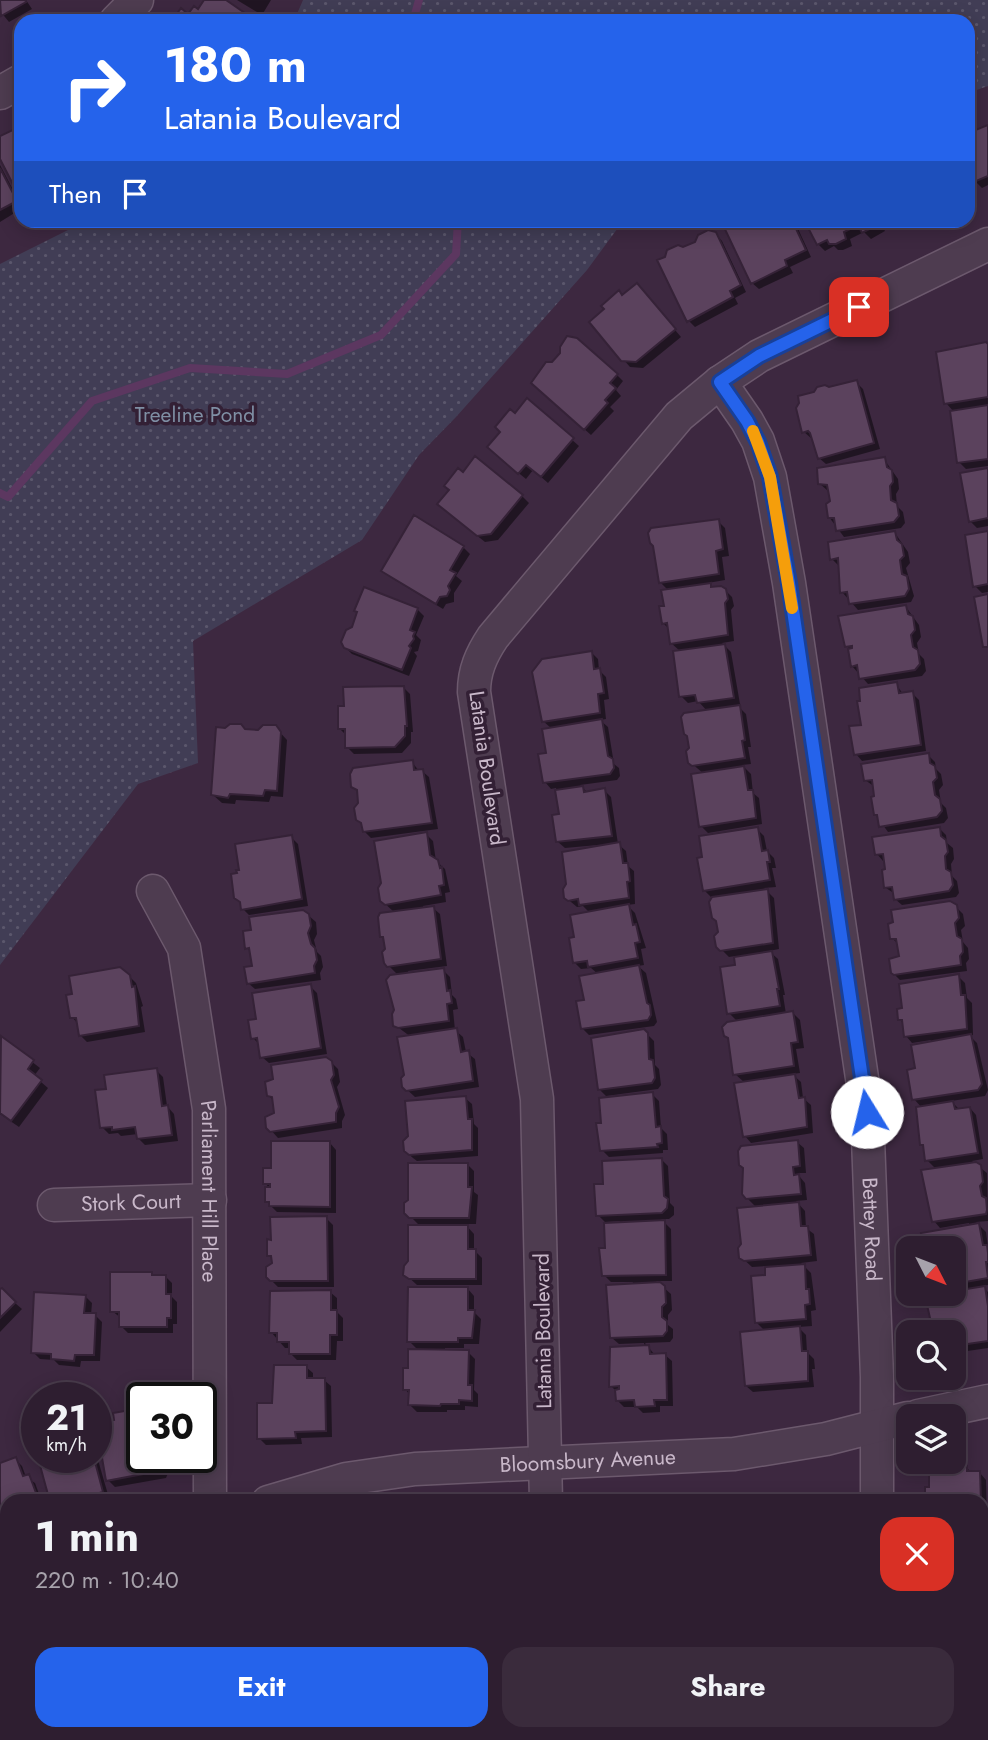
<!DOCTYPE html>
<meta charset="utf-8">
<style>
:root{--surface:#2e1e30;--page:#3a2b3c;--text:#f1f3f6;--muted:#a7a2ab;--line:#493c4c;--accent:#2563eb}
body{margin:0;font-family:Jost,sans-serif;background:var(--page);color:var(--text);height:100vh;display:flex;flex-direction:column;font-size:26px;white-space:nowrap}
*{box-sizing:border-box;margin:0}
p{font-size:23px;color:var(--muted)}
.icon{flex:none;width:38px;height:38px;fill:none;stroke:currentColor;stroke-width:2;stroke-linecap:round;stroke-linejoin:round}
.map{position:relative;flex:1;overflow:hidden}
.details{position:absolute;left:0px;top:1494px;width:989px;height:247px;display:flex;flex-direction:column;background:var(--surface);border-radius:21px 21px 0 0;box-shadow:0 4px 18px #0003,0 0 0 2px var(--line)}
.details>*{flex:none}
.banner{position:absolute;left:14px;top:14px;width:961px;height:214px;border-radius:21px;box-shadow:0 4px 18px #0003,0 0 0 2px var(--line);background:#2563eb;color:#fff;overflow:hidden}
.needle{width:46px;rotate:132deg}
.tools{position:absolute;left:896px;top:1236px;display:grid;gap:14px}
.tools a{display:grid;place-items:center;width:70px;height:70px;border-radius:14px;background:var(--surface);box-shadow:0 4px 18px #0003,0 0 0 2px var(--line);font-size:35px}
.speed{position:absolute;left:21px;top:1382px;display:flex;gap:14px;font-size:35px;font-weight:700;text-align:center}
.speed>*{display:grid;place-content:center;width:91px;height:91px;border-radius:50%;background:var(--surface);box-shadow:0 4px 18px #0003,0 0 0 2px var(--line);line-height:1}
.speed small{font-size:18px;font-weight:400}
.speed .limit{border:4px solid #111;border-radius:10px;background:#fff;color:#111}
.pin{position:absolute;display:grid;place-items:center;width:60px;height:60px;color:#fff;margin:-30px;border-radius:14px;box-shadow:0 4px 10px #0006}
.me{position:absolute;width:77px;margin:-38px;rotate:351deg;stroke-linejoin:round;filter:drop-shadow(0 0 5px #0008)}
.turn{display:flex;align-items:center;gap:24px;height:147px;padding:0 35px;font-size:32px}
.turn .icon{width:91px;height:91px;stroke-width:2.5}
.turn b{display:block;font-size:49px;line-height:60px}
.then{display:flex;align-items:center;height:66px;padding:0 35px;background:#0003;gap:14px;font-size:26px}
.round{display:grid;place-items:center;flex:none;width:74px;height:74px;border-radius:21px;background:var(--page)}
.head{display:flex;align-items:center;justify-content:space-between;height:119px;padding:0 35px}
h1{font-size:42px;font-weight:700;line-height:52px}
.action{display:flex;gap:14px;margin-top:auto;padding:14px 35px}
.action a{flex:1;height:80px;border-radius:21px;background:var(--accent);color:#fff;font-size:28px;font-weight:700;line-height:80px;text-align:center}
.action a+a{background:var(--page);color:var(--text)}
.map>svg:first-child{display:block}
</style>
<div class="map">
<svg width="988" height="1740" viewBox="0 0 988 1740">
<defs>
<pattern id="park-dots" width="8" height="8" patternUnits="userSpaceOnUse" patternTransform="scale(1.75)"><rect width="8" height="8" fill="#413d55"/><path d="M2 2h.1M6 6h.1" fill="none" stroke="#5b576c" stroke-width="1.8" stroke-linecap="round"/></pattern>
</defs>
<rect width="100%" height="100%" fill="#3d2840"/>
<path fill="url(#park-dots)" d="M303 0H988V86L968 93V21H294Z
M86 221H623L587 270 456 417 419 455 362 540 193 641 198 763 138 784 0 965V264Z"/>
<path fill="#0007" d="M0 0H26L32 9 9 22 0 11Z
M237 0H271L262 15Z
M988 127V185L982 188 975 181 968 163V135Z
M0 165 21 205V209L0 222Z
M731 220H794L811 257 790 267 793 273 759 289 752 283Z
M806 220H879L885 231 871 239 864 232 850 239 852 246 843 250H838L834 246 825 251 818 244Z
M715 233 722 241 746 292 735 298 738 304 695 327 688 320 683 249Z
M643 292 681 337 643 368 630 367 623 359V297Z
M988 345V466L966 469 959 462 954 412 946 403Z
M617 375 623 381 616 390 621 396 610 407 614 411 591 435 540 390Z
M856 382 863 389 880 449 826 464 819 458 814 438H811L804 432 829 389Z
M528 401 579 446 548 483 533 470 526 479 495 454 515 416Z
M884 459 898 479 899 489 896 494 897 506 903 512 905 523 901 528 844 537 829 517 832 502 830 491 827 490 820 484Z
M988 470V526L977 528 970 521Z
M463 474 522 496 529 503 498 540 485 542 446 511Z
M718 521 725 528 729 556 722 557 725 580 708 583 714 589 725 590 732 597 734 606 731 610 734 641 722 643 731 652 740 704 737 705 746 714 751 747H748L751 764 742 765 751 774 753 793 759 798 762 824 708 833 701 826 704 774 690 762 689 737 708 712 698 701 688 703 681 696V652L671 643 669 629 663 623 669 591 660 582Z
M895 533 908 552 910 563 906 568 914 596 911 602 858 610 842 592 839 566 832 559Z
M988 533V592L982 593 975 586Z
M463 547 470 554 456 576 462 581 454 593V602L446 604 443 609 390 577 383 571Z
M906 607 919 625 921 637 917 643 919 654 924 659 926 671 922 676 868 684 852 666 850 649 847 646Z
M417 609 424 616 416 635 421 640 418 651 414 652 417 656 409 676 352 654 345 647Z
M591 652 598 659 599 670 606 677 609 699 604 700 606 719 600 720 608 727 614 764 619 768 620 776 617 780 580 785 588 793 604 790 611 797 618 844 626 851 628 866 634 871 635 904 627 905 635 913 646 948 641 949 644 965 638 966 646 973 657 1022 654 1026 589 1035 582 1028 586 1001 598 974 591 968 581 969 575 963 576 938 590 913 583 906 577 907 565 897 598 848V845L565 848 558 842 561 815 556 788 551 789 545 782 552 729 543 721Z
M896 684 903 694 912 693 919 700 926 751 862 761 856 754 863 726Z
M403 687 410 694 413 732H411V743L402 753 354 754 347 747V736L340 729Z
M241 726 245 731H258L275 727 287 740 283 797 271 796 269 802 236 800 235 804 222 803 213 795 217 729Z
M928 755 935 762 936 769 941 774 943 785 939 790 941 803 946 808 948 818 944 823 888 832 875 814V787L865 780Z
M412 762 419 771H422L429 777 438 829 371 838 364 831 359 792 353 786Z
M939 828 946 835 947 843 953 848 954 859 951 864 952 876 957 881 959 893 956 897 902 905 895 899V894L886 888V861H883L877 854Z
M757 829 764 836 767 851 774 858 776 868H772L776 887 764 888 774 898 779 949 769 951 778 959 785 995H783L786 1014 793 1013 800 1020 804 1048 796 1049 800 1073 792 1074 801 1082 803 1098 811 1105 813 1133 751 1143 745 1136V1083L735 1074 738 1022 729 1013 737 966 735 956 729 957 718 946V922L711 902 715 896 711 897 704 890Z
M426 834 433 841 436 861 445 869 450 892 445 893 446 902 423 906 424 909 433 908 440 914 447 966 408 971 409 974 443 970 450 977 452 995 456 999 458 1009 453 1010 455 1030 463 1037 466 1052 475 1059 479 1087 415 1097 403 1086 411 1037 395 1025 399 976 385 962 387 949 382 936 395 913 381 900Z
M291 837 298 844 308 906 249 915 243 909 239 875Z
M955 906 963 914 965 926 961 930 963 942 968 948 969 959 966 963 967 971 900 980 893 973 901 957 899 945 892 938Z
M308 915 316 922 317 934 314 940 317 952 321 956 323 967 320 973 321 980 255 989 248 983 254 967 252 953 247 948Z
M129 976 136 983 143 1006 141 1007 145 1032 87 1042 80 1035 78 1024 72 1017Z
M958 976 965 983 967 998 972 1003 973 1035 970 1036 977 1043 988 1090 985 1096 951 1101 960 1110 970 1108 976 1115 983 1159 972 1161 987 1173 988 1221 976 1222 986 1232 988 1247V1285L982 1286 988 1292V1348L954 1353V1332L934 1328 948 1293H954V1248L969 1227V1223L940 1228 934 1221 936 1169 927 1160 925 1148 922 1144V1108L914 1099 917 1069 931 1040 912 1043 906 1036 904 1024 900 1020Z
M310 986 317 993 327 1054 269 1063 262 1057 260 1045 253 1038 258 1021Z
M643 1030 654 1041 655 1065 659 1069 661 1085 658 1089 606 1096 599 1089Z
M1 1038 40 1068 34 1076 48 1088 19 1127 0 1114Z
M331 1062 338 1069 340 1082 337 1087 345 1115 342 1121V1128L278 1138 268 1127 276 1115 274 1101 268 1095Z
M156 1070 163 1077 167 1106 174 1114 178 1141 145 1145 138 1138V1134L121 1136 118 1133 109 1134 102 1127 108 1091Z
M652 1094 659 1101 661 1128 667 1134 668 1150H663V1153L609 1157 602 1150Z
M465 1098 472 1104 474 1124 478 1128V1156L417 1161 413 1158 405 1151Z
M797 1142 804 1148 806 1173H799L800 1177 805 1183 807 1200 796 1201 805 1211 806 1228 814 1234 817 1261 801 1263 811 1273 816 1310 811 1311 812 1326 798 1327 806 1335 807 1352 814 1359 815 1369H812L814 1387 753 1392 746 1386 765 1331 756 1322 767 1277 766 1266 752 1267 741 1257 757 1208 743 1194Z
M330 1143 336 1150V1213L277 1212 267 1202 270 1189 265 1183 272 1170Z
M662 1160 668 1166 670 1203 674 1207V1215L669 1219H661L671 1229 672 1281H656L671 1294 672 1310 668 1315V1325L673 1329V1338L670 1342 645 1343 655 1355H665L672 1361 673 1406H660V1412L643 1413 637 1407H624L618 1401 617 1392 611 1386 644 1347V1343L619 1344 612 1338 633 1282H611L604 1275 606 1249 620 1221 605 1222 598 1215 605 1186Z
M468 1165 474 1171V1192L478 1195 476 1224H465L474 1234V1250L482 1258V1285H417L405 1274 421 1227 406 1212Z
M326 1218 333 1225 334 1287H278L271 1280 273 1260 269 1255Z
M151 1273 154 1277H166L172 1283V1297L177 1302V1324H173V1333H128L121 1326V1318L112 1311Z
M468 1289 474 1296V1312L481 1319 479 1344H464V1348H445V1351L468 1352 475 1359 474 1390 478 1394V1407L465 1406V1410H447V1412H417L410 1405V1395L405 1389 410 1370 419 1351 409 1341Z
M0 1290 22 1309 0 1332Z
M330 1292 337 1298V1312L343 1318V1341H337L336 1360H297L290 1353V1348H285L271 1332Z
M85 1296 92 1303 91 1315H95L102 1322 100 1361H81L80 1367 59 1365 54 1360 40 1359 33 1352Z
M306 1367 313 1373V1380H324L331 1386 332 1437 301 1438 302 1444 266 1445 259 1438 274 1404Z
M135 1410 139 1414 142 1458H170L171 1466 166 1478 115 1487 108 1480 116 1421Z
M96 1453 109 1498 96 1502H51L40 1458H96Z
M15 1459 22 1466 26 1477 35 1483 42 1502H7V1522L5 1519 0 1521V1465Z
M966 1467 972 1473H980L986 1480 987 1525H982V1502H927L930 1488 947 1474Z
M982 1538 986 1542 988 1588H982Z
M982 1599H988V1657H982Z
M982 1661H988V1729H982Z
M93 1734H159L160 1740H95Z
M337 1734V1740H277L271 1735Z
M615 1734H689V1740H615Z
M766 1734H825V1740H767Z"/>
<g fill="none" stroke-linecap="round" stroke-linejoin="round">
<path stroke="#5c3760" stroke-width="8" d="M413 21 419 0
M0 493 8 497 92 401 190 368 287 374 381 335 456 254 458 220"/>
</g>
<path fill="#5b425d" stroke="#352237" stroke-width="2" d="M0 0H25L26 2 1 16Z
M204 0H226L252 18 250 21H172L181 8 188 14 194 6 198 9Z
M988 125V176L974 182 968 167V133Z
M21 126V198H20L0 159V136Z
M0 168 17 201 0 210Z
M727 220H792L806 250 785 260 787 266 751 284 722 223Z
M804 220H877L879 224 862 233 858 225 844 232 846 239 836 244H829L827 240 817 245Z
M708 230 716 232 741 285 730 291 733 297 687 322 657 260 665 257 667 250 678 245 683 247 695 242 698 235Z
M637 283 676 329 636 362 621 361 589 322 604 309 601 306 619 290 622 295Z
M567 336 577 338 618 374 610 383 616 388 605 400 608 403 584 430 531 383 546 362H552L560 353V347Z
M986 342 988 344V397L944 404 936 352Z
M857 380 874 443 818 459 810 433 808 431 802 433 796 408 799 403 798 396 814 392 817 387 825 385 829 387Z
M527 398 574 438 541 477 526 465 518 474 487 447 500 432 495 427 510 409 515 413Z
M988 405V459L957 463 950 411Z
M475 456 523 495 491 534 477 536 437 504 449 490 444 486 458 468 463 472Z
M885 457 887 467 892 470 893 482 890 486 891 500 897 503 899 516 894 522 836 531 834 518H828L826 504 830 501 827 485 818 484 817 468Z
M988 468V518L969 522 960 473Z
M414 515 464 546 450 570 456 573 448 586 450 590 447 596 440 597 436 604 381 571Z
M719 519 723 549 716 551 719 574 659 583 653 546 650 543 648 533 651 528Z
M895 531 897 540 902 544 904 556 900 560 902 574 907 576 909 589 905 596 849 604 847 592 840 593 838 558 830 560 828 542Z
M988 531V584L973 587 965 535Z
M711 583V587L721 586 726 589 728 599 725 603 728 635 670 644 667 623 662 624 659 606H664L661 590Z
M364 587 418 608 410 630 415 632 413 636 414 639 409 646 411 648 402 670 344 648 341 642 346 630 352 627 357 612 354 611Z
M988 594V647H983L974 597Z
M906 605 908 614 913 616 915 630 911 635 913 647 918 650 920 664 915 670 859 679 857 665 851 667 848 649 852 648V646L845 647 838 616Z
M725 644 734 698 697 703 695 695 679 697 673 651Z
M592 651 594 669 600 668 604 693 598 694 600 713 542 722 532 672 542 659Z
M897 682 899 693 913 691 921 745 854 755 849 726 861 725 857 701H860L859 688Z
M404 686 407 726H405V736L395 747 345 748V729H338V706H344L343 687Z
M740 705 745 740 742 741 745 758 692 766 688 763 686 751 689 748 687 736 684 734 681 717 684 713Z
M602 719 608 756 613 759 614 768 610 774 543 783 538 754 546 753 542 729Z
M230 724H241L245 729 258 730 263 725H276L281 732 277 791 265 790 263 796 230 794 228 798 211 795 216 727 225 728Z
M929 753 930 763 935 766 937 778 933 782 935 795 940 799 942 811 937 817 879 827 877 815H874L871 797 874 796 872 780 864 781 861 764Z
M413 760 414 770 423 769 432 823 363 832 361 823 356 820 354 808 358 803 357 790 351 787 350 774 353 768Z
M744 766 748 790H753L756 818 699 827 691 774Z
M583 786 584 792 605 788 612 836 556 842 552 815 559 814 555 790Z
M758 827 762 851 768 850 770 862H767L770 880 703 891 697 858 702 857 699 836Z
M940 827 941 836 946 840 948 852 945 856 946 869 951 872 953 885 949 891 894 900 892 887 884 888 882 870 885 869 883 854 875 855 872 837Z
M427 832 430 855 438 860 440 868 442 867 444 885 439 886 441 895 385 905 380 901 378 888 381 883 374 841Z
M292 835 302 899 241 910 240 902 234 898 231 874 237 873 236 870H239L235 844Z
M620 842 623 863H628L630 881 627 882 629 898 579 905 578 899 568 901 564 898 563 889 566 884 562 852Z
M768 889 773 943 720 951 716 947 714 936 718 932 716 921 712 918 709 902 712 897Z
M950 901 957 905 959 918 955 923 957 936 962 939 963 952 960 956 961 965 894 975 891 973 889 959 899 956 896 939H890L888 924 893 922 891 910Z
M629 904 633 925 636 924 640 942 635 943 638 958 588 967 587 961 573 963 569 938 574 937 570 915Z
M434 906 441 959 387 967 384 963 382 952 385 949 383 937H380L378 917 380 913Z
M303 910 309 914 311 926 308 933 311 944 315 948 317 960 314 966 315 973 247 984 244 967 252 966 249 948 245 949 243 931 251 930 249 917Z
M772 951 779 989H777L780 1006 727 1014 720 967 735 965 734 957Z
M639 965 647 1003 650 1005 651 1015 648 1020 581 1029 576 1001 584 1000 579 976Z
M120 967 130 975 132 987 135 986 139 1026 79 1036 76 1018H70L66 995 72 994 69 976Z
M444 968 447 991 450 990 452 1003 447 1004 449 1021 398 1028 393 1026 392 1014 394 1010 386 980 390 975Z
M959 974 961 995H965L967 1029 904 1037 902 1020H898L897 1009 902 1008 899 984Z
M311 984 321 1048 260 1058 257 1038 251 1039 248 1020 256 1019 252 993Z
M793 1011 798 1042 791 1043 794 1066 733 1075 728 1038 724 1036 722 1027 727 1022Z
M457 1028 461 1052 469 1050 473 1081 406 1091 402 1087 401 1078 404 1075 397 1037Z
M644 1029 648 1033 649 1059 653 1060 655 1078 652 1083 598 1090 591 1038Z
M971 1034 982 1084 978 1090 912 1100 907 1070 915 1068 911 1045Z
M1 1036 34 1060 28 1069 42 1080 11 1121 0 1113Z
M326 1057 332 1061 334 1075 331 1080 339 1107 336 1113V1122L270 1132 266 1128 265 1117 274 1113 272 1097 267 1096 265 1082 273 1079 271 1065Z
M157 1068 162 1106 168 1105 172 1135 137 1139 135 1127 112 1130V1127L100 1128 95 1090 106 1089 104 1075Z
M795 1074 799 1098 805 1097 807 1127 743 1137 734 1083Z
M653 1092 656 1127 661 1126 662 1143 657 1144 658 1147 600 1151 596 1123H601L599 1098Z
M466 1096 468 1119H472V1150L409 1155 404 1151 403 1141 408 1136 405 1101Z
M953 1101 955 1109 970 1107 978 1153 925 1161 923 1145H920L916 1107Z
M798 1140 800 1166 793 1167 794 1175 799 1174 801 1194 746 1199 742 1194 743 1168 739 1165 738 1151 741 1146Z
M271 1141H330V1207L269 1206V1202H265V1187H270V1184H263V1168H271Z
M662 1158 664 1196 668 1199 667 1208 662 1213 596 1216 594 1184H603L602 1161Z
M976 1162 981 1165 983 1182 980 1186 982 1196 986 1198 987 1210 986 1214 932 1222 921 1170Z
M408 1163H468V1187H472L469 1218H409L404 1213V1203L408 1200Z
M799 1202 801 1226H808L811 1255 744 1261 739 1258 738 1248 741 1244 737 1208Z
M327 1216 328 1281H270L266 1277V1267L272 1263 271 1256H267V1239L271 1240 270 1217Z
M665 1220 666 1275 602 1276 599 1248H605L604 1223Z
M979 1223 983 1245H987L988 1253V1262H986L988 1278 954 1284V1248H923L921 1233Z
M408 1225H468V1249H476V1279H409L403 1275 404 1266 408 1261Z
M805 1264 806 1289H809L810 1304 805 1305 806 1319 755 1323 751 1276 765 1275V1267Z
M110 1272H152V1275H166V1294H171V1318H167V1327H119V1312H110Z
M660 1282 665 1286 666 1303 662 1307V1317L667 1321V1331L663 1336 610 1338 606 1285Z
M985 1286 988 1306V1341L954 1346V1332H927L932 1327 925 1296 954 1293V1291Z
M408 1287H468V1310H475L472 1338H458V1342H407Z
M2 1288 16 1302 0 1318V1289Z
M331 1290V1310H337V1335H330V1354H289V1342H277V1333H269L270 1291Z
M34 1292 86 1295 84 1313H96L94 1355H75L74 1361 51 1359V1354L31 1353Z
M800 1326 802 1351H808V1381L745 1386 740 1332Z
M649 1345 650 1354 666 1353 667 1400H654L655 1406 635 1407 634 1400 616 1401 615 1390 619 1389V1386L609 1387 610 1347Z
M408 1349 469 1350 468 1385H472V1401L459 1400V1404H441L440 1406 408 1405 409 1390H403V1368H408Z
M274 1365H307V1378H325L326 1431 295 1432 296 1438 257 1439V1403H272Z
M136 1409V1413L142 1412V1458L165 1459 159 1471 106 1481 96 1423 114 1420 113 1413Z
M16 1457 23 1476 29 1474 39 1501 7 1502V1521L4 1522 0 1512V1463Z
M38 1458H94L103 1492 66 1502H50Z
M945 1466H967V1471H980L981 1502H925V1487H929V1472H945Z
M982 1597H988V1651H982Z
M982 1659H988V1723H982Z
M988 1733V1740H938V1734Z
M91 1734H154V1737L92 1739Z
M405 1734H457L469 1736V1740H399V1736Z
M613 1734H683V1740H614Z
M765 1734H819V1740H765Z"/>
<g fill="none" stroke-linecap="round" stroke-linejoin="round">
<g stroke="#6c596d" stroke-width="35">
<g id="minor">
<path d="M116 21 137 0"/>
<path d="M0 93 21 81"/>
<path id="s1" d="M720 382 747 421 758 441 770 477 789 583 867 1112 877 1377V1502"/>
<path id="s2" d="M153 891 184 948 209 1109 210 1502"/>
<path id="s3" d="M54 1205 210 1200"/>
<path d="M918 1416 988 1401"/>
<path id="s4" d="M268 1502 346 1479 415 1469 734 1454 826 1439 908 1418"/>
<path d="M546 1502 537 1099 474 692C474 671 481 655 493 637L679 416 720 382 759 356 988 244"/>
<path d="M0 1600 7 1596"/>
<path d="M882 1734V1740"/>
<path d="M210 1740V1734"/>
<path d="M549 1740V1734"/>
</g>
</g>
<use href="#minor" stroke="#4e3c50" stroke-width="32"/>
</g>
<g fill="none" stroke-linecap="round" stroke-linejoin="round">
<g stroke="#184099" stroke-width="18">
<path id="route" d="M859 307 759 356 720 382 747 421 758 442 770 477 789 583 867 1112"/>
</g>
<use href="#route" stroke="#2563eb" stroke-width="12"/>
<path stroke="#f59e0b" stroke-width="12" d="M753 431 770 477 792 608"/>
</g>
<g text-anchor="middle" stroke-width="7" stroke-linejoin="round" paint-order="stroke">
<g font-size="21" fill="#7f8fa4" stroke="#332035">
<text x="195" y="422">Treeline Pond</text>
</g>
<g font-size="21" fill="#c9b8ca" stroke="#332035">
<text transform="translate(487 768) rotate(82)" y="7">Latania Boulevard</text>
<text dy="7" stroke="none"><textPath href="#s2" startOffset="310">Parliament Hill Place</textPath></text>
<text dy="7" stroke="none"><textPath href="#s3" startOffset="77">Stork Court</textPath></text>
<text dy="7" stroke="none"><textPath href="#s1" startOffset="868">Bettey Road</textPath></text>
<text transform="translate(543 1331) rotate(-91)" y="7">Latania Boulevard</text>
<text dy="7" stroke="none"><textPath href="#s4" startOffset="324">Bloomsbury Avenue</textPath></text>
</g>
</g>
</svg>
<div class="tools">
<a><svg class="needle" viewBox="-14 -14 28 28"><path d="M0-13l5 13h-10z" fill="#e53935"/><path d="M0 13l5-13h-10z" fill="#a7a2ab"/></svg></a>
<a><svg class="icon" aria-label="search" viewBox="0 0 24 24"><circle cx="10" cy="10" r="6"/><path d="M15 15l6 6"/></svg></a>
<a><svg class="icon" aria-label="layers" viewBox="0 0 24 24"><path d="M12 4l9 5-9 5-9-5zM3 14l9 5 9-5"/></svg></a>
</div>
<div class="speed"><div>21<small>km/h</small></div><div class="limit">30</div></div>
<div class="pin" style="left:859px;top:307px;background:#d93025"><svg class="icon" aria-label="arrive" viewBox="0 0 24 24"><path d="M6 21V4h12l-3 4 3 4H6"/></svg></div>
<svg class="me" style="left:867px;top:1112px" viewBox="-20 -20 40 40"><circle r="19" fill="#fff"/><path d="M0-13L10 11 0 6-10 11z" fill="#2563eb"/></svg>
<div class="banner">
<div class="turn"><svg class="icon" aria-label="right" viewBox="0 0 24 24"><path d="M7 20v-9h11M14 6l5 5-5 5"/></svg><div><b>180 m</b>Latania Boulevard</div></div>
<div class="then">Then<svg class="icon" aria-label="arrive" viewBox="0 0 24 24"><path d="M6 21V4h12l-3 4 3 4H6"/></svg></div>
</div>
<section class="details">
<div class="head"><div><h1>1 min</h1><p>220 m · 10:40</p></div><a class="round" style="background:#d93025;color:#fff"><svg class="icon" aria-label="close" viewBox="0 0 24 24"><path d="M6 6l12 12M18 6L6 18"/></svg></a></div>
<div class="action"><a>Exit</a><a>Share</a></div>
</section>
</div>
